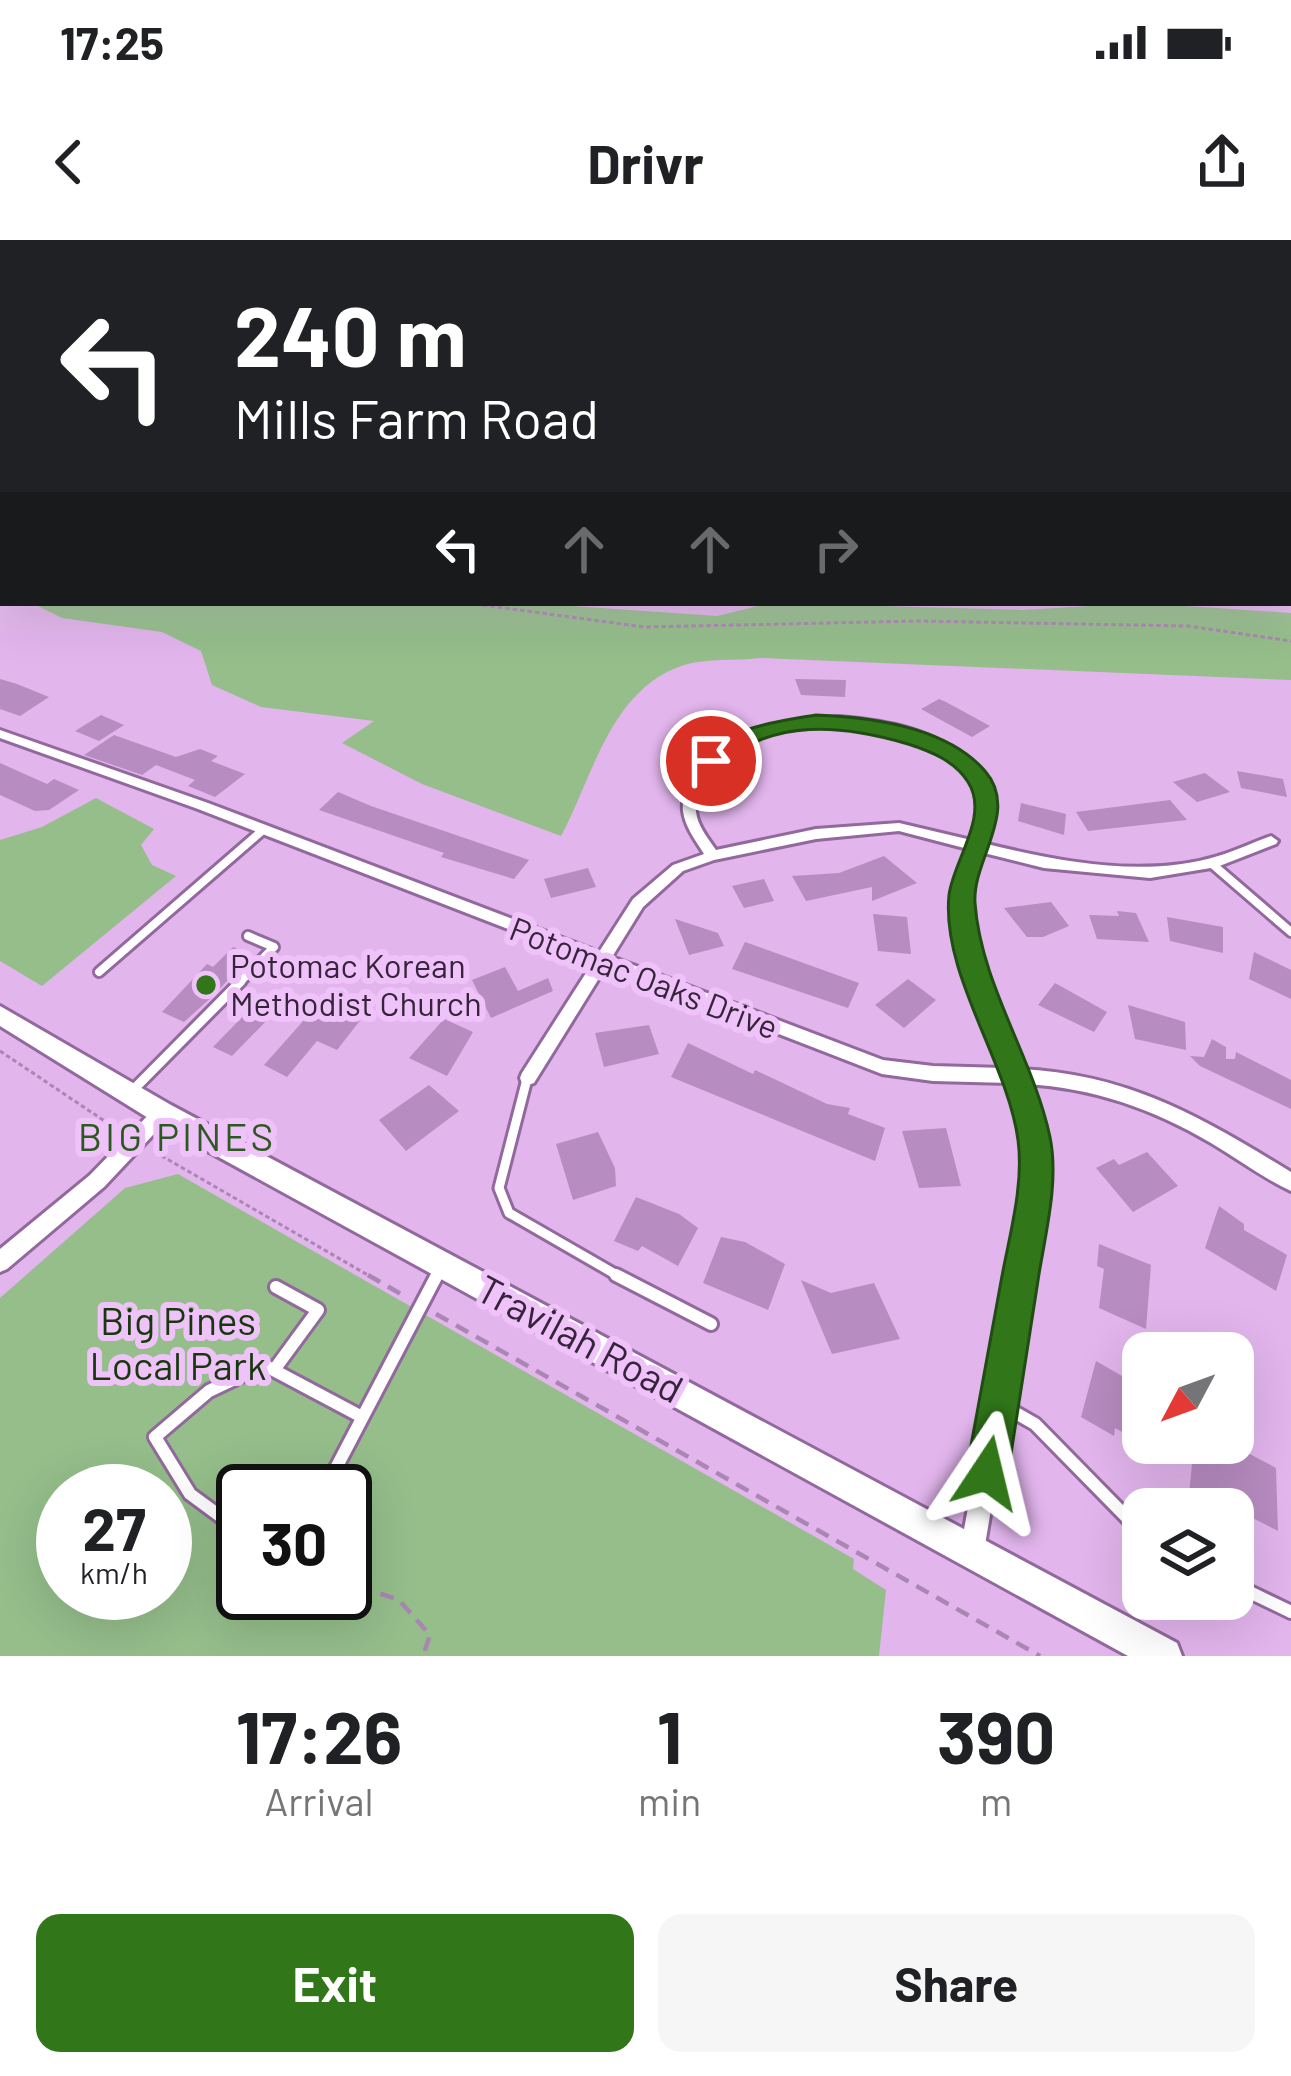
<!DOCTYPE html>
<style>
:root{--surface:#fff;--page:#f6f6f6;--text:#202124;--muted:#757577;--accent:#31771a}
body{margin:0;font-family:Barlow,sans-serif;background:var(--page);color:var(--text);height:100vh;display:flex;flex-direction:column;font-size:45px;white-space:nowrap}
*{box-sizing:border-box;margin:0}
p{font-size:39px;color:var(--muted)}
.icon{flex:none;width:66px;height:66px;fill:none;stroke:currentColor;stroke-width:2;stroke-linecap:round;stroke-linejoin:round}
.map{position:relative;height:1416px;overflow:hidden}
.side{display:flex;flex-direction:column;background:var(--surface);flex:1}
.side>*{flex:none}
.banner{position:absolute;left:0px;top:0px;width:1293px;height:366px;box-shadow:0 12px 48px #0002;background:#202124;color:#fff;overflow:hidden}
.needle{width:78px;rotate:229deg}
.fabs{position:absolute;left:1122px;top:1092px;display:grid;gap:24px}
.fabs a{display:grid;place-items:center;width:132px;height:132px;border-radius:24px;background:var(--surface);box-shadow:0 12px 48px #0002;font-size:60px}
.speed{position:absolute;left:36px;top:1224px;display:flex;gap:24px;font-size:60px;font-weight:700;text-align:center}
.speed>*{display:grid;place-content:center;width:156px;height:156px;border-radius:50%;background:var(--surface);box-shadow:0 12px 48px #0002;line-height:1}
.speed small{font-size:30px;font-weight:400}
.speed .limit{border:6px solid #111;border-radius:18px;background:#fff;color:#111}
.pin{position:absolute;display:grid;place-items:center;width:102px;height:102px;color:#fff;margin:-51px;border:6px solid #fff;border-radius:50%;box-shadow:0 3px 12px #0007}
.me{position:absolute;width:132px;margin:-66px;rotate:10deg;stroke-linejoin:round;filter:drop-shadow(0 0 9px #0008)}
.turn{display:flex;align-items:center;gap:42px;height:252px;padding:0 36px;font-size:54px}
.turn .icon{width:156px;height:156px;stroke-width:2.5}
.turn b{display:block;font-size:84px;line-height:102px}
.lanes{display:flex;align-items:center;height:114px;padding:0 36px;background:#0003;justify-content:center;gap:60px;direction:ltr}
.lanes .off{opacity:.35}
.eta{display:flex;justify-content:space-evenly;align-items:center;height:204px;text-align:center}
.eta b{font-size:72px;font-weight:700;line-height:84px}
.cta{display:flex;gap:24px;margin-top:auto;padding:24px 36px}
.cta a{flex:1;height:138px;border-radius:24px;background:var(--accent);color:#fff;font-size:48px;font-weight:700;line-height:138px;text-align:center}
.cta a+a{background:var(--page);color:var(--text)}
.status{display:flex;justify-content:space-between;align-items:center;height:84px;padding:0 60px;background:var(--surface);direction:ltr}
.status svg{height:33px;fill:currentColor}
header{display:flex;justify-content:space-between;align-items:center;height:156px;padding:0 36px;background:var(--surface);font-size:54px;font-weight:700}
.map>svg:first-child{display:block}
</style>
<div class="status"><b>17:25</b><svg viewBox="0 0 49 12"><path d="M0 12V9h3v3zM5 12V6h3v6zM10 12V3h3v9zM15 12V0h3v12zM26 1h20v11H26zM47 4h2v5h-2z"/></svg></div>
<header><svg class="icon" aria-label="back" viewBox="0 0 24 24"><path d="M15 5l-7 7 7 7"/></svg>Drivr<svg class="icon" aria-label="share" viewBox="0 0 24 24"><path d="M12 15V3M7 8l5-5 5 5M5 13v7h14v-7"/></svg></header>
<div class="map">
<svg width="1291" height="1416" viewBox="0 0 1291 1416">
<rect width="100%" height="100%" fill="#e2b5ed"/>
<path fill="#95be8b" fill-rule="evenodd" d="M32 363H528L717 376 770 363 1023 370 1141 363 1291 373V440L760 418C736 421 707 418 684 425 610 449 593 537 561 596L422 544 342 503 374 481 261 467 212 445 201 411 162 392 62 378Z
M96 558 154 589 141 605 152 625 176 636 42 746 0 721V600L42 587Z
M178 934 854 1319 853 1329 886 1350 879 1416H0V1058L125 948ZM63 1251H165V1353H63ZM243 1251H345V1353H243Z"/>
<path fill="#b78cc1" d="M0 439 17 444 49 457 20 476 0 469Z
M795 439 846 440 845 457 801 455Z
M939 459 946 462 990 486 972 497 921 469Z
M101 475 124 485 99 501 75 491Z
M114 495 176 517 200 509 218 516 211 521 245 534 215 557 188 546 195 540 156 525 142 535 84 515Z
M0 523 47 544 54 539 79 550 49 570 35 571 0 555Z
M1237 531 1283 539 1287 557 1241 548Z
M1205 533 1230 552 1197 562 1173 542Z
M338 552 371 566 529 620 514 639 441 617 444 613 319 570Z
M1170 560 1187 580 1088 591 1076 572Z
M1021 563 1066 574 1064 595 1018 581Z
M884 616 917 643 872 661V647L806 661 792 636 839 633Z
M588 628 596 647 551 658 544 639Z
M764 639 774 661 744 668 732 646Z
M1051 662 1069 686 1043 697H1027L1004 668Z
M1117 671 1136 673 1149 702 1097 699 1089 675 1119 676Z
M873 674 907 677 911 714 878 711Z
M1167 677 1223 687V713L1170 701Z
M675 679 718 693 724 706 689 715Z
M745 702 859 743 848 768 732 729Z
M233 707 251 715 214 755 184 782 162 772 207 724 213 727Z
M1254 712 1291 730V759L1249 739Z
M505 727 518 751 548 738 553 751 491 778 472 740Z
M908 739 936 760 904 788 875 765Z
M1055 743 1107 772 1094 792 1038 765Z
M329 752 347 765 360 753 373 764 337 810 317 801 287 837 264 825Z
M1128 765 1185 782 1186 810 1135 799Z
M250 769 269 778 232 816 213 807Z
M444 779 473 792 447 836 409 818Z
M649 785 659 814 604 827 595 793Z
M1212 799 1226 807V819H1235L1236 812 1291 840V869L1200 826 1190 816 1204 817Z
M688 803 753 834 755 830 827 864 850 868 848 874 885 888 875 921 671 837Z
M429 845 459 871 406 911 379 880Z
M946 888 961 946 919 948 902 891Z
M598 892 615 928 616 946 573 960 556 904Z
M1147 912 1178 946 1133 972 1096 928 1114 919 1119 925Z
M636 957 679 974 698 988 678 1026 642 1006 638 1011 614 1001Z
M1219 966 1244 984V990L1287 1015 1276 1051 1205 1008Z
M721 997 745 1002 785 1024 768 1070 703 1043Z
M1099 1004 1151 1025 1146 1089 1099 1068 1104 1029 1097 1026Z
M801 1040 831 1053 874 1043 900 1099 832 1114Z
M1096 1121 1143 1148V1204L1115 1188 1114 1196 1081 1177Z
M1194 1203H1229L1276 1228 1278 1291 1235 1269H1217L1189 1255Z"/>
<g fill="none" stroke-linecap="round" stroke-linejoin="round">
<g stroke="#92699c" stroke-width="14">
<path id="lane-far2" d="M1211 623 1291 692
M99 732 264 589
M238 744 274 707 248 696"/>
</g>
<g stroke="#92699c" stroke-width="15">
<path id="lane-far1" d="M527 839 499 948 509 973 622 1038
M131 852 241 741
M435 1038 440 1029"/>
</g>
<g stroke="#92699c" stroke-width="18">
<path id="lane" d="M616 1035 711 1084
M274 1130 318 1070 276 1047
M1000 1164 1035 1184 1143 1294
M324 1251 437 1035
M243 1293 190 1254 155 1197 209 1151 264 1125 362 1177
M1233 1344 1291 1372"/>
</g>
<g stroke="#92699c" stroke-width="6">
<path id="street" d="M839 477C888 481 935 489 972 524 984 535 992 549 992 566 992 579 988 591 983 603 1056 621 1144 639 1218 616 1236 611 1253 602 1271 596L1278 601 1276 604 1217 627 1150 638 1044 628 980 612C975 627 969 642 969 658 968 717 999 775 1020 829 1129 834 1201 877 1291 932V951C1263 938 1238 919 1211 903 1153 869 1094 848 1026 844L1043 902V959L984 1311 981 1320 972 1323 963 1320 960 1311 1025 959V902L1009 843 933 841 882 834 606 727 534 843 528 845 522 843 520 838 522 833 593 722 198 569 0 498V490L208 563 599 712 633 659 673 625 704 614C696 601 685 587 683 571 681 552 693 534 707 521 744 487 791 481 839 477ZM839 484C886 488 928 495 963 529 972 539 978 549 979 563 979 576 975 588 971 600L899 583 816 589 716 610C709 600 700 589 697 577 687 537 732 507 764 496 788 487 814 486 839 484ZM899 591 968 609C962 624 956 639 955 655 952 714 982 774 1003 828L933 826 883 820 612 717 643 667 683 631 714 620 816 599Z
M162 865 168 867 171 873 168 879 104 947 7 1029 0 1032V1009L90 935 156 867Z"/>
</g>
<g stroke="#92699c" stroke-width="6">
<path id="secondary" d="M0 766 171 865 1177 1403 1182 1416H1128L153 881 0 786Z"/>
</g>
<path stroke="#aa86b3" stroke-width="3" stroke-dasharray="4.5 3" stroke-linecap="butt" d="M468 363 644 387 918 381 1188 386 1291 401
M0 811 121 892
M155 912 373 1038"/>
<path stroke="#aa86b3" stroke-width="4.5" stroke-dasharray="14 9" stroke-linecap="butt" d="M368 1035 406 1057
M436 1074 1040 1416
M345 1326 367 1349 399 1360 430 1395 423 1416"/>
<use href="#lane-far2" stroke="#fff" stroke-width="8"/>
<use href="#lane-far1" stroke="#fff" stroke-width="9"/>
<use href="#lane" stroke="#fff" stroke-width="12"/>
<use href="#street" fill="#fff" fill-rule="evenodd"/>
<use href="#secondary" fill="#fff" fill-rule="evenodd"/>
</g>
<linearGradient id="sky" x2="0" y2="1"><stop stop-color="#7dafea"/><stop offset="0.5" stop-color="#f2def7"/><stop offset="1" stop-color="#f2def7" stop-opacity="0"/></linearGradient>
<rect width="1291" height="399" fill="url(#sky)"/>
<path fill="#31771a" stroke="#204d11" stroke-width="3" d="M816 475C870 477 947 487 985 531 1020 571 972 620 975 663 981 745 1033 817 1050 897 1059 941 1046 991 1039 1034 1029 1100 1018 1167 1008 1233L1002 1248 987 1254 972 1248 966 1233C978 1167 990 1101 1002 1036 1010 993 1024 944 1018 900 1008 823 941 734 949 655 953 621 990 576 968 542 955 521 930 511 908 504 844 485 772 477 719 526L700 521C728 487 774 482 816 475Z"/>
<circle fill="#31771a" stroke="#efc2fa" stroke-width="4.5" cx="206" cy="745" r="12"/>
<g text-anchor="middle" stroke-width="12" stroke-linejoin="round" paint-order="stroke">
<g font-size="33" fill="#36253a" stroke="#efc2fa" text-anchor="start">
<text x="230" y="738">Potomac Korean<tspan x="230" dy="38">Methodist Church</tspan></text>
</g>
<g font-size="33" fill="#36253a" stroke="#efc2fa">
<text transform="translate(644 738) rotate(21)" y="12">Potomac Oaks Drive</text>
</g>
<g font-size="39" letter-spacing="3" fill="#2c5920" stroke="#efc2fa">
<text x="177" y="911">BIG PINES</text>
</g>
<g font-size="39" fill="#15390a" stroke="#efc2fa">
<text x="178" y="1095">Big Pines<tspan x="178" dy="45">Local Park</tspan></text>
</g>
<g font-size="39" fill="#36253a" stroke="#efc2fa">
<text transform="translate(580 1099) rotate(28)" y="14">Travilah Road</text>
</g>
</g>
</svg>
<div class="fabs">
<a><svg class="needle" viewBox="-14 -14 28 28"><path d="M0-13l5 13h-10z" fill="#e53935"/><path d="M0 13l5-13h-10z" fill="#757577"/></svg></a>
<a><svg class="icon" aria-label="layers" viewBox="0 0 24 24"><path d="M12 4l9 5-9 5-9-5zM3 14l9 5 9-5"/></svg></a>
</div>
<div class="speed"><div>27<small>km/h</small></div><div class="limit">30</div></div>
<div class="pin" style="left:711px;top:521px;background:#d93025"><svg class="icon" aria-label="arrive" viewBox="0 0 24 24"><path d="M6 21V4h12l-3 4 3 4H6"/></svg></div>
<svg class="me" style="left:987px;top:1233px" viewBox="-20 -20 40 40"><path d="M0-17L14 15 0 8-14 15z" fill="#31771a" stroke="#fff" stroke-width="4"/></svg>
<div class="banner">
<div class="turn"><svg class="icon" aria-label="left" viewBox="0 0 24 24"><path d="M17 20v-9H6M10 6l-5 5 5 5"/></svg><div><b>240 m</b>Mills Farm Road</div></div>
<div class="lanes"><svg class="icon" aria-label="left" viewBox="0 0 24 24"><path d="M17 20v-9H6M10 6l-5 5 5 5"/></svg><svg class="icon off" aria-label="ahead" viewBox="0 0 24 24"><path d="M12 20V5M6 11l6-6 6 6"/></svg><svg class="icon off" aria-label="ahead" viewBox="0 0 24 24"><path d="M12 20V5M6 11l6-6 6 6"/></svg><svg class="icon off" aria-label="right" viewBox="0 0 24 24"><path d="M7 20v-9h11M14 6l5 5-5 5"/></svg></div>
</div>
</div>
<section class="side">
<div class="eta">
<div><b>17:26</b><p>Arrival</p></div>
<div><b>1</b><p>min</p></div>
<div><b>390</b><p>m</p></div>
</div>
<div class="cta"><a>Exit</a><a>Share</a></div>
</section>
